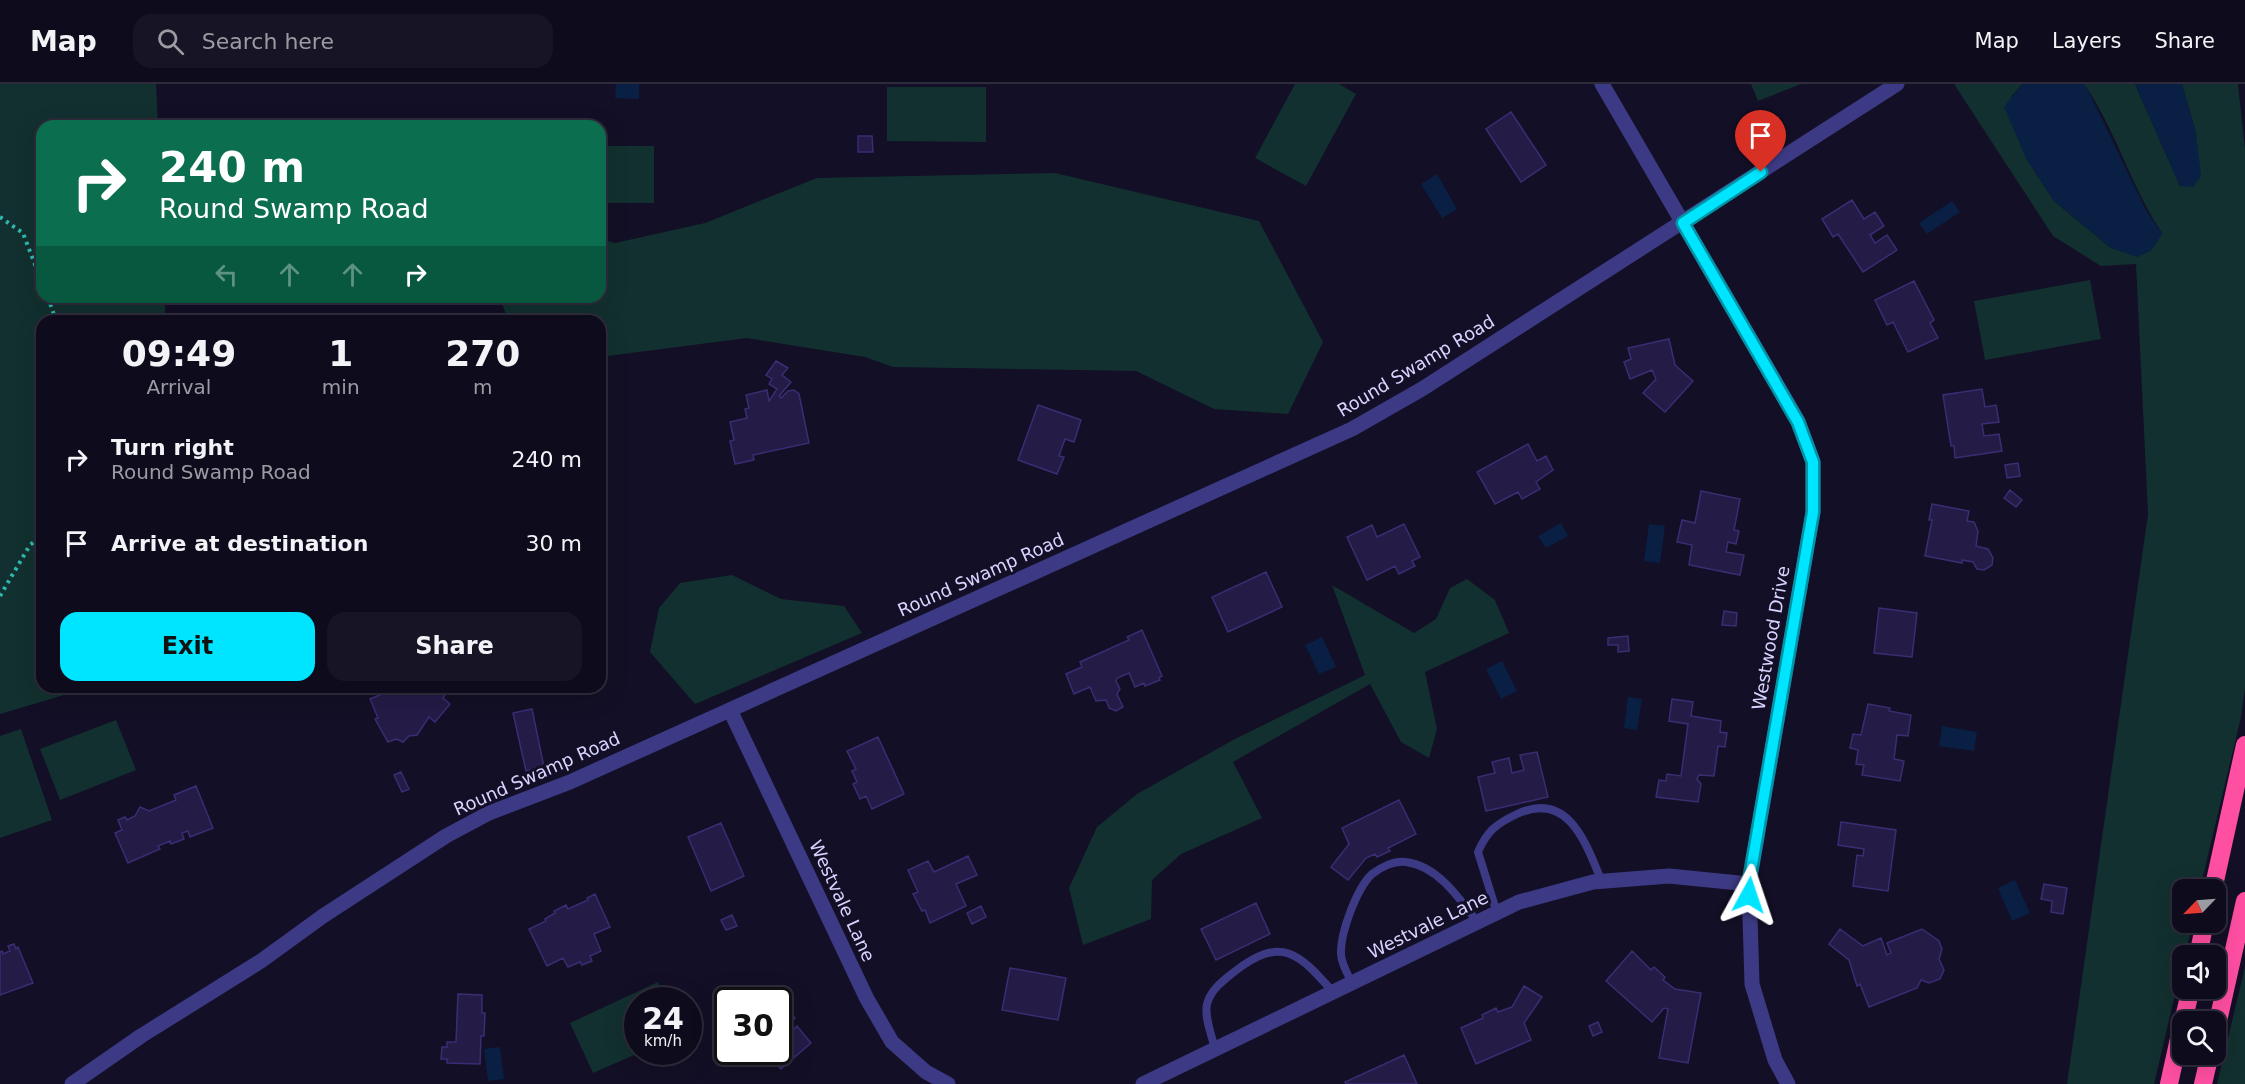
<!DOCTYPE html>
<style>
:root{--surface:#0e0b1c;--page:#171425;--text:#f1f3f6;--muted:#9b9ba3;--line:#2e2b3b;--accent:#00e5ff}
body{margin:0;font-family:"DejaVu Sans",sans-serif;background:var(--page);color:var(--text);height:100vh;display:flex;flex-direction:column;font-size:22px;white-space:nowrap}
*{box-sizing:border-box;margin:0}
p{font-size:20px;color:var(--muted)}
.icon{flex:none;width:33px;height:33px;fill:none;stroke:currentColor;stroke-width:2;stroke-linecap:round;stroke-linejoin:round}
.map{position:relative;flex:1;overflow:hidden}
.panel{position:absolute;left:36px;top:231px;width:570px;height:378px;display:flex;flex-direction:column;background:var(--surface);border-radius:18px;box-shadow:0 6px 24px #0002,0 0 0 2px var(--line)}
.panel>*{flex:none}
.guide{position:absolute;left:36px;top:36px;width:570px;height:183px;border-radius:18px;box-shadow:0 6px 24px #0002,0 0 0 2px var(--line);background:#0b6e4f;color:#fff;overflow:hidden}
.needle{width:39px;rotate:245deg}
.controls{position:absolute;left:2172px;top:795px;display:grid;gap:12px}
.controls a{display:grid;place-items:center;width:54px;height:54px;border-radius:12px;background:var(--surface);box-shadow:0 6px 24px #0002,0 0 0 2px var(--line);font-size:30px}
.speed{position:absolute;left:624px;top:903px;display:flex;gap:12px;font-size:30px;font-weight:700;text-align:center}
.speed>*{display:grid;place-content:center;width:78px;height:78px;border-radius:50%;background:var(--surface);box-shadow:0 6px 24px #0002,0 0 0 2px var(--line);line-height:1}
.speed small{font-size:15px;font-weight:400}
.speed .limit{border:3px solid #111;border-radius:9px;background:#fff;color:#111}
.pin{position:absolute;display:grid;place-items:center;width:51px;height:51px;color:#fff;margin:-62px -26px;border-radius:50% 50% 50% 0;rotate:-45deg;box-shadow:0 0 6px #0007}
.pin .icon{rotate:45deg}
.me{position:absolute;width:66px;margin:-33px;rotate:5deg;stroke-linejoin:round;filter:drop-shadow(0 0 4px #0008)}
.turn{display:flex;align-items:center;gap:21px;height:126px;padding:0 24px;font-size:27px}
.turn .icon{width:78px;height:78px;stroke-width:2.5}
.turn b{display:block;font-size:42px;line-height:51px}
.lanes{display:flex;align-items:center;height:57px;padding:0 24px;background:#0003;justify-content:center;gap:30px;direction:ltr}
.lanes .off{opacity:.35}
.eta{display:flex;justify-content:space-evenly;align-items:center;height:102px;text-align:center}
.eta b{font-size:36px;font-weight:700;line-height:42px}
.button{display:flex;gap:12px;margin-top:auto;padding:12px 24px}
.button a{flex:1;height:69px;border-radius:18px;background:var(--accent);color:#111;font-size:24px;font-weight:700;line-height:69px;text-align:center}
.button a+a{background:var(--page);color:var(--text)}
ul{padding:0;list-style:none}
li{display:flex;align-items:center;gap:18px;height:84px;padding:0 24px}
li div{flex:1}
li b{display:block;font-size:22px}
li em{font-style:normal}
header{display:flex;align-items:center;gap:36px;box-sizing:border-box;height:84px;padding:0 30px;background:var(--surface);border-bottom:2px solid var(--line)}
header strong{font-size:28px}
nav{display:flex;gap:33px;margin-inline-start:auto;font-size:21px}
.search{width:420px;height:54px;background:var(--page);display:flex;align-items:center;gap:15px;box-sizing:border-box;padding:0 21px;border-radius:18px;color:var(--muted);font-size:22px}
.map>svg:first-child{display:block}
</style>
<header>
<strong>Map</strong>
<div class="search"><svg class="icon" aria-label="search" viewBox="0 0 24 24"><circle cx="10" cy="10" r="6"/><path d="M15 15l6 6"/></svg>Search here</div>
<nav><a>Map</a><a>Layers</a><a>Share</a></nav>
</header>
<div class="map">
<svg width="2245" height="1000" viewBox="0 0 2245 1000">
<rect width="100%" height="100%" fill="#130f26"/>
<path fill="#12302f" d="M0 0H156L158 42H42V213H431L404 218 165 219V237H42V603H91L0 630Z
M1295 0H1339L1356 10 1306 102 1255 74Z
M1751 0H1801L1758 17Z
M1954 0H2022L2011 13 2026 74 2054 117 2111 164 2162 149C2131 103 2116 46 2084 0H2135L2180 102 2196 49 2182 0H2238L2245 65V604L2241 633 2200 805 2182 806V838L2193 839 2185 871 2182 872V881L2154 1000H2067L2148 430 2136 180 2101 182 2053 152Z
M887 3H986V58L887 57Z
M600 62H654V119H600Z
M1055 89 1259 137 1323 258 1288 330 1214 325 1136 287 893 283 865 273 747 254 600 273V237H508L500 213H600V155L615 159 705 139 817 94Z
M2090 196 2101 255 1985 276 1974 217Z
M732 491 781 515 844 522 862 549 695 620 650 568 659 524 680 499Z
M1467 495 1495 516 1509 549 1425 588 1437 645 1429 674 1401 658 1370 600 1233 678 1262 734 1181 770 1152 796 1151 835 1083 861 1069 804 1097 743 1137 710 1233 656 1365 591 1332 501 1414 549 1436 535 1450 504Z
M116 636 136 686 60 716 40 665Z
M21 645 52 736 0 754V652Z
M2245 883V1000H2217Z
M658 898 667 916H638V968H641L593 989 570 939Z"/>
<path fill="#0a1f44" d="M616 0H639V15L615 14Z
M2022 0H2084L2086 2 2146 126 2162 150 2151 167 2137 173 2111 164 2054 117 2026 74 2004 23Z
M2135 0H2182L2196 49 2201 92 2193 103 2180 102Z
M1437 90 1457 125 1442 134 1421 100Z
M1952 117 1960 128 1927 150 1919 139Z
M1561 439 1568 452 1546 464 1538 452Z
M1649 440 1665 442 1660 479 1644 477Z
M1322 553 1336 583 1319 590 1305 561Z
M1502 577 1517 607 1501 615 1486 585Z
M1628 613 1642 615 1637 646 1624 644Z
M1942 642 1977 648 1974 667 1939 662Z
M2015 796 2030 829 2012 837 1998 804Z
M500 963 504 995 488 997 484 965Z"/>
<path fill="#241b47" stroke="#3b2d73" stroke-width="1.5" d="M1511 28 1546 81 1521 98 1486 45Z
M858 52H872L873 68H858Z
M1852 116 1864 135 1875 128 1884 142 1870 151 1875 159 1887 151 1897 166 1863 188 1838 150 1833 153 1822 135Z
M1914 197 1934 236 1930 239 1938 254 1908 268 1893 238 1887 241 1875 216Z
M1669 255 1675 281 1693 297 1665 328 1643 309 1656 295 1652 286 1630 295 1624 278 1631 275 1628 264Z
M776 277 788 284 782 291 791 298 779 312 781 314 788 307 794 306 799 310 809 359 753 371 754 376 735 380 730 357 734 356 730 338 747 334 745 325 749 324 746 311 767 306 769 317 777 305 769 300 772 295 766 291Z
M1982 305 1985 323 1996 321 1999 338 1982 340 1984 352 1999 350 2002 367 1955 374 1954 362H1951L1943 311Z
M1038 321 1081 336 1074 358 1065 355 1059 372 1064 373 1057 390 1018 376Z
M1528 360 1537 377 1546 372 1553 386 1536 398 1540 405 1522 415 1518 408 1495 420 1477 388Z
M2018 379 2020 392 2007 394 2005 381Z
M2010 406 2022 416 2016 423 2004 414Z
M1701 407 1740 415 1734 446 1739 447 1736 460 1728 458 1726 468 1744 471 1740 491 1689 481 1692 461 1677 458 1682 436 1695 439Z
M1932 420 1969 427 1967 437 1974 438 1978 447 1976 462 1988 465 1993 474 1992 481 1984 486 1977 485 1973 478 1962 476V479L1925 472 1932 436H1929Z
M1404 440 1420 473 1412 477 1415 482 1399 490 1395 482 1367 496 1347 453 1372 441 1377 453Z
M1266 488 1282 523 1228 548 1212 513Z
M1879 524 1917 529 1912 573 1874 569Z
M1724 527 1737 529 1736 542 1722 541Z
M1142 546 1162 592 1159 594 1160 596 1145 602 1144 599 1135 603 1129 589 1117 594 1116 597 1120 605 1117 610 1123 623 1116 627 1109 624 1106 616 1096 617 1090 603 1074 610 1066 590 1082 583 1080 578 1129 556 1127 553Z
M1628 552 1629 567 1618 568V561H1608V554Z
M399 603H450L443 614 450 620 435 638 429 633 417 651 409 652 403 658 396 655 388 658 375 635 378 634 370 615Z
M1672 615 1693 618 1691 632 1721 637 1720 648 1727 649 1725 663 1718 662 1714 692 1699 691 1697 695 1701 700 1698 718 1656 713 1659 696 1666 697 1667 690 1681 692 1688 640 1669 637Z
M1868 620 1890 624 1889 627 1911 631 1908 652 1897 651 1894 675 1904 677 1900 697 1862 691 1864 681 1856 680 1858 666 1850 664 1853 650 1861 651Z
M532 625 544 683 526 687 513 629Z
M878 653 904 710 872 725 866 712 860 715 853 700 857 698 852 687 856 685 847 667Z
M1537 668 1548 713 1486 727 1478 693 1495 689 1492 678 1509 674 1512 689 1524 686 1520 671Z
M401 688 409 705 402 708 394 691Z
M196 702 213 744 190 753 188 747 182 749 184 755 171 760 170 757 158 762 160 765 128 779 115 749 122 746 118 736 125 733 127 736 135 732 140 723 149 727 176 716 174 711Z
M1399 716 1416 750 1388 764 1390 767 1377 773 1375 770 1366 774 1348 796 1331 783 1349 760 1342 744Z
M1841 738 1896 746 1888 807 1853 802 1857 771 1863 772 1864 765 1838 761Z
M721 739 744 792 711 807 688 753Z
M968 772 977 791 956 800 966 822 930 839 925 826 922 827 913 810 918 808 908 786 928 777 934 788Z
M2044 800 2067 804 2063 830 2051 828 2052 817 2041 815Z
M595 810 610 843 594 850 601 867 590 872 592 877 582 881 580 878 568 883 563 874 547 882 529 845 546 837 545 835 555 829 554 827 566 821 568 825 588 816 587 814Z
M1256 819 1270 850 1216 876 1201 845Z
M981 822 986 833 972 840 967 829Z
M732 831 737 842 726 846 721 836Z
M1840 845 1863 862 1881 854 1887 871 1891 869 1887 859 1922 845 1939 857 1942 865 1939 875 1944 886 1940 895 1929 899 1921 896 1917 904 1869 923 1860 900 1857 902 1849 876 1829 860Z
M14 860 16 865 18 863 33 899 0 911V868L2 867 3 870 10 867 8 862Z
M1632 867 1651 886 1654 883 1665 893 1663 896 1675 905 1701 909 1688 979 1659 974 1668 925 1664 924 1652 938 1606 897Z
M1010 884 1066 894 1058 936 1002 926Z
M1524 902 1542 913 1524 939 1531 956 1476 980 1461 944 1483 934 1482 931 1496 924 1498 928 1512 923Z
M458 910 482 911V929H485L484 952H481L480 980 447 979V975H441L442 963H447V958H456Z
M783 920 795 934 788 939 794 945 797 942 811 959 781 985 766 968H778V924Z
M1598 938 1602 948 1593 952 1589 942Z
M743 968H761L750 977Z
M1404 971 1417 1000H1346L1345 998Z"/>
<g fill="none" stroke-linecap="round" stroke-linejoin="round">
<path stroke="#2fb8b0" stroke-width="4" stroke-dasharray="3 4.5" stroke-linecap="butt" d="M0 133 23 149 42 199
M48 213 56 237
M0 512 30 461 42 452"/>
<path stroke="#3d3a85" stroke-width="8" d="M1497 829 1478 768C1487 747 1496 740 1517 730 1569 706 1586 760 1602 798
M1352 899C1348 891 1341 879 1341 870 1340 849 1357 804 1372 790 1381 783 1395 776 1406 778 1438 782 1460 815 1478 839
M1215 965C1212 952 1204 933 1207 920 1211 905 1223 897 1234 888 1281 851 1299 869 1333 908"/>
<path stroke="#3d3a85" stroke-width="15" d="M1602 0 1798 337 1813 378V428L1749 800 1752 900 1775 976 1788 1000
M730 626 867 915 892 958 926 988 948 1000
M1143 1000 1519 818 1593 798 1669 792 1749 800"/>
<path stroke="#3d3a85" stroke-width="15" d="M72 1000 141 952 261 877 323 832 446 752 489 729 570 698 1352 345 1422 305 1897 0"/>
<path stroke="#ff4fa3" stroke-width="18" d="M2213 806 2245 661
M2198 872 2205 838
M2183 938 2191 904
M2216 946 2245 817
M2169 1000 2182 941
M2203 1000 2210 970"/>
</g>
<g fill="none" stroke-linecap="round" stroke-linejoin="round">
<g stroke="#0095a6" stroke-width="15">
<path id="route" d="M1749 811 1750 792 1813 428V378L1798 338 1683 139 1761 88"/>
</g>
<use href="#route" stroke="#00e5ff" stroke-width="10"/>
</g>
<g text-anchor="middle" stroke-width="6" stroke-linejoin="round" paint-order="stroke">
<g font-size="18" fill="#d9d4ff" stroke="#130f26">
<text transform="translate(1416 282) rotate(-31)" y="6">Round Swamp Road</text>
<text transform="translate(981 491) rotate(-24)" y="6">Round Swamp Road</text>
<text transform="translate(1771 554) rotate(-80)" y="6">Westwood Drive</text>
<text transform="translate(537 690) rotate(-24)" y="6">Round Swamp Road</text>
<text transform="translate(842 817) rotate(65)" y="6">Westvale Lane</text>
<text transform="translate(1428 841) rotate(-26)" y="6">Westvale Lane</text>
</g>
</g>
</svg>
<div class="controls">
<a><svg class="needle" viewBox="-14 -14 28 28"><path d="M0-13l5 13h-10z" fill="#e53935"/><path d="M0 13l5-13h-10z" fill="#9b9ba3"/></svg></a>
<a><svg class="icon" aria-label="sound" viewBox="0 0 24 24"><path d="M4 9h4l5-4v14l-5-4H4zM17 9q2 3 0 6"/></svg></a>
<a><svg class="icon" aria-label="search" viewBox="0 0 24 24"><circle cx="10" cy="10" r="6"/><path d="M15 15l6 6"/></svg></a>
</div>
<div class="speed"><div>24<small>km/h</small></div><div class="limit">30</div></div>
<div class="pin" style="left:1761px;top:88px;background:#d93025"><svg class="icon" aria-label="arrive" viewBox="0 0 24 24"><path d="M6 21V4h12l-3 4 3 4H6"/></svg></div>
<svg class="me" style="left:1749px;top:811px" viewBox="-20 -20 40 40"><path d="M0-17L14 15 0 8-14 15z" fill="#00e5ff" stroke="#fff" stroke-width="4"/></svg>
<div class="guide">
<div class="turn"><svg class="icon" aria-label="right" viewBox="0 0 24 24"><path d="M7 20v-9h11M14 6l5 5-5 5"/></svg><div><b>240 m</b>Round Swamp Road</div></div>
<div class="lanes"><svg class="icon off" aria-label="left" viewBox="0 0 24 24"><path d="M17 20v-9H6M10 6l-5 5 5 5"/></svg><svg class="icon off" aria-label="ahead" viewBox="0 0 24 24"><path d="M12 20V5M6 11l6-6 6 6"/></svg><svg class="icon off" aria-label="ahead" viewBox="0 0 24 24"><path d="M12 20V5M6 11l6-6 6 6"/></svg><svg class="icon" aria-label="right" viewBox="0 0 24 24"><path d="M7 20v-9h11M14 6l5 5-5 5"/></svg></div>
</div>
<section class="panel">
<div class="eta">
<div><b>09:49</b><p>Arrival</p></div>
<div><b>1</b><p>min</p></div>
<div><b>270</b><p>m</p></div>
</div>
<ul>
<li><svg class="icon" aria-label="right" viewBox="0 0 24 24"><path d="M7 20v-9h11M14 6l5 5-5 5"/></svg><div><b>Turn right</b><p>Round Swamp Road</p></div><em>240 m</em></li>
<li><svg class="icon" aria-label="arrive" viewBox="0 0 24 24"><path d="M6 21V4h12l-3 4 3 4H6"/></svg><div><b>Arrive at destination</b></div><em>30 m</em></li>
</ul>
<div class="button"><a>Exit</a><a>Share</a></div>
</section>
</div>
